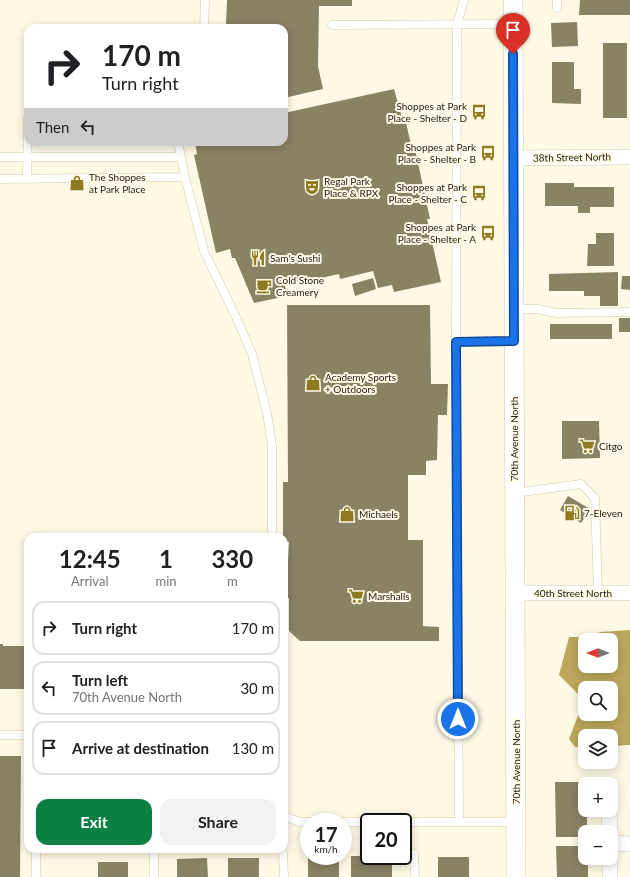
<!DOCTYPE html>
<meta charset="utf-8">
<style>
:root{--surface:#fff;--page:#f2f2f2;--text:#202124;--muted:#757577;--line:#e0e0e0;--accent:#0b8043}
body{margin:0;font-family:Lato,sans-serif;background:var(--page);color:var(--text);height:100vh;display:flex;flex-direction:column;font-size:15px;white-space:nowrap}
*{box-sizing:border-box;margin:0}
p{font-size:13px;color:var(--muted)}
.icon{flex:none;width:22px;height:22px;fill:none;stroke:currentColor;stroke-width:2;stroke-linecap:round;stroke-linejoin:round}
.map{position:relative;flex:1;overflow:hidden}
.sheet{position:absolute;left:24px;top:533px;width:264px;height:320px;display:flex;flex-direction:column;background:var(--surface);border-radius:12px;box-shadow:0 2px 10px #0003}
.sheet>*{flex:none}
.hud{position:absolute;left:24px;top:24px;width:264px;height:122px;border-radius:12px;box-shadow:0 2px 10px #0003;background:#fff;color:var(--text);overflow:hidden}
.needle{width:26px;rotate:270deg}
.controls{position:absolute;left:578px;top:633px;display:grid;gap:8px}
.controls a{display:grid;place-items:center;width:40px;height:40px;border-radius:8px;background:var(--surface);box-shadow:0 2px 10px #0003;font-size:20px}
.speed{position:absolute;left:300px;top:813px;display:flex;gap:8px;font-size:20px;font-weight:700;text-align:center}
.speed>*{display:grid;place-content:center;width:52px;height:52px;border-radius:50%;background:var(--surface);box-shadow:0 2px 10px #0003;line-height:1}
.speed small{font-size:10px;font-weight:400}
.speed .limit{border:2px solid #111;border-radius:6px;background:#fff;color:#111}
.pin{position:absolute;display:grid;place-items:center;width:34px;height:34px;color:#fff;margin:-41px -17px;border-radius:50% 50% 50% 0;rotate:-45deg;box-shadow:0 0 4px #0007}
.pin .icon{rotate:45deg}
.me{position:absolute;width:44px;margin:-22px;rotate:0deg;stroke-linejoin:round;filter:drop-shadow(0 0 3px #0008)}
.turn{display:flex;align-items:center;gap:14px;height:84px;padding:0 12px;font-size:18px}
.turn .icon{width:52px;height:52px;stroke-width:2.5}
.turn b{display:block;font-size:28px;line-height:34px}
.then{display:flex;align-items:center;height:38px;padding:0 12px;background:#0003;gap:8px;font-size:15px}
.eta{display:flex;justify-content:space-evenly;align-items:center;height:68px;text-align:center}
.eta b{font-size:24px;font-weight:700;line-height:28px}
.cta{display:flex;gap:8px;margin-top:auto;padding:8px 12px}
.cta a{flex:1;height:46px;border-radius:12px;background:var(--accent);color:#fff;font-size:16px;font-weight:700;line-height:46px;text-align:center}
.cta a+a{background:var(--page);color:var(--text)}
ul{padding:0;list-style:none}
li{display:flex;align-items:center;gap:12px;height:54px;margin:0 8px 6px;padding:0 4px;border:2px solid var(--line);border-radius:12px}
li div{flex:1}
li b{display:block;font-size:15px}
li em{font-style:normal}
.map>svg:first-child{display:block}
</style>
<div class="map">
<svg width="630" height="877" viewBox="0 0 630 877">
<rect width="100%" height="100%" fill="#fef9e5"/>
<path fill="#bba85d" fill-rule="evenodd" d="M630 630V745L611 746V736H585V747H575L569 739 579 713V695L559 675 569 637H584L601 632ZM585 640H611V666H585ZM585 688H611V714H585Z"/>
<path fill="#8a8265" d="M227 0H352V6H319L318 66 323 89 284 98V28H235V25L226 24Z
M580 0H630V15H579Z
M577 22 578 46 552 47 551 23Z
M603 43H627V118H603Z
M552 62H574V89H581V104L552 103Z
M394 89 402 118H405L412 149H415L430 219H427L441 282 394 292 392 285 378 288 373 271 340 279 339 274 285 286 287 296 254 303 235 258H232L230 249 216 253 194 155 197 154 195 142H284V113Z
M545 183H574V187H614V207H590V213H578V206H545Z
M596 233H614V266H587L588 244H596Z
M618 272V306H600V296H584V291H549V274Z
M622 276H630V290L621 289Z
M373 278 376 289 355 296 352 284Z
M287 305H430L431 384H448L447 415H438L437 460 426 461V475H408V540H423V626L439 627V641H300L289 631V598H284V562L288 561 289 542 284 541V537H283V482H288Z
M619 318H630V332H619Z
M550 324H612V339H550Z
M562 421H599L600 458 562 459Z
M568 496 590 509 581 523 560 510Z
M0 644H3V646H28V689H0Z
M0 756H21L20 877H0Z
M555 782H586V784H585V810H587V832H585V837H556Z
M556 846H585V858H588V877H557Z
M351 856H392V877H351Z
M339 857V877H308V858Z
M438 857H469V877H438Z
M207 858 208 877H177V859Z
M228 858H259V877H228Z
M98 862H128V877H98Z"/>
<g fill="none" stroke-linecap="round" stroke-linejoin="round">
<g stroke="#d1c9aa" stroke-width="9">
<path id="service" d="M557 0V8
M332 25 513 24
M204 28 205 0
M178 142 185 177 204 251 236 317 252 354 267 413 272 446V537
M0 157H181
M27 178 28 117
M0 179 185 177
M514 309H538L556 313 630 312
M456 342 514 341
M515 493 581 484 595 498 598 593
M0 735H28
M284 816 299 822H309
M343 822H369
M393 822H516
M459 822 456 342 457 24 464 0
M283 853 284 877
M414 854 415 877
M154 855V877
M36 877V849"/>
</g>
<g stroke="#d1c9aa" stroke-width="16">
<path id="minor" d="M514 158 630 157
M515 593H630
M609 810 610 832
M611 843 630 844
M610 858V877"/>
</g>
<g stroke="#d1c9aa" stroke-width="20">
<path id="tertiary" d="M513 0 516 877"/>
</g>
<use href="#service" stroke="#fff" stroke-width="8"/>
<use href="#minor" stroke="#fff" stroke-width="15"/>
<use href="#tertiary" stroke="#fff" stroke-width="19"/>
</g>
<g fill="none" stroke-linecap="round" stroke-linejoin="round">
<g stroke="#114b97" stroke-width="10">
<path id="route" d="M458 719 456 342 514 341 513 54"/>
</g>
<use href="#route" stroke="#1a73e8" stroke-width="7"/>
</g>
<defs>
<g id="bus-bare" transform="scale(1.2)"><path d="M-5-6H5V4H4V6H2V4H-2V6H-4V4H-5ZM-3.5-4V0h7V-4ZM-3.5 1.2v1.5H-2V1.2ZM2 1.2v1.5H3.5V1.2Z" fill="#8f7a20" stroke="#fef9e5" stroke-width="2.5" paint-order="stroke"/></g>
<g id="shop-bare" transform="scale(1.2)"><path d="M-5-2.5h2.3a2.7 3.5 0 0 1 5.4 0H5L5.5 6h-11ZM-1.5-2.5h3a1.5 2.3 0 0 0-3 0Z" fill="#8f7a20" stroke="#fef9e5" stroke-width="2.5" paint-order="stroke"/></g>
<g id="theatre-bare" transform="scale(1.2)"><path d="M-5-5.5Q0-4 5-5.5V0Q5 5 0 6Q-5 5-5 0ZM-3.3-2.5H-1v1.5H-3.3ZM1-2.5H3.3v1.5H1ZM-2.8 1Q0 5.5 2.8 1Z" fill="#8f7a20" stroke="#fef9e5" stroke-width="2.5" paint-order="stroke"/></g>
<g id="restaurant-bare" transform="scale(1.2)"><path d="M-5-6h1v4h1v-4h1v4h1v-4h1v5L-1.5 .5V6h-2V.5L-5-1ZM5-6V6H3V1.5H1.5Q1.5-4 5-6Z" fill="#8f7a20" stroke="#fef9e5" stroke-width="2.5" paint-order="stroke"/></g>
<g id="cafe-bare" transform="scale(1.2)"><path d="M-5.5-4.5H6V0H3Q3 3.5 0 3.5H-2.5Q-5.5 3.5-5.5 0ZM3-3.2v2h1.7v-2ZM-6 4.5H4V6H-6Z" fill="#8f7a20" stroke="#fef9e5" stroke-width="2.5" paint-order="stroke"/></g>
<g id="supermarket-bare" transform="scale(1.2)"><path d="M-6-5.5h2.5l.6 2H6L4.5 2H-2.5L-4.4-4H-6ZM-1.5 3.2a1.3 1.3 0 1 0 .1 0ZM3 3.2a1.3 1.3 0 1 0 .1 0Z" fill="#8f7a20" stroke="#fef9e5" stroke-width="2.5" paint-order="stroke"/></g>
<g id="fuel-bare" transform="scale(1.2)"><path d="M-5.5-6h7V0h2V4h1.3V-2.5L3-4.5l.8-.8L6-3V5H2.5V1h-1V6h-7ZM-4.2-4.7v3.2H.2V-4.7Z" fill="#8f7a20" stroke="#fef9e5" stroke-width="2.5" paint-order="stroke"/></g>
</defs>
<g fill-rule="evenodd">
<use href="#bus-bare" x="479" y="112"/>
<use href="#bus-bare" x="488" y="153"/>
<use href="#shop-bare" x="77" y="183"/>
<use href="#theatre-bare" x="312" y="187"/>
<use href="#bus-bare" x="479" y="193"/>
<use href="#bus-bare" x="488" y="233"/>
<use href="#restaurant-bare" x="258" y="258"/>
<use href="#cafe-bare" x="264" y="286"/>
<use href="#shop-bare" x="313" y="383"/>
<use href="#supermarket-bare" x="587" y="446"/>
<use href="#fuel-bare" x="572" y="513"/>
<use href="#shop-bare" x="347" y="514"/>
<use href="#supermarket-bare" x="356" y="596"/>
</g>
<g text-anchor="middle" stroke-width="4" stroke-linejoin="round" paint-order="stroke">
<g font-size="10" fill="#201d11" stroke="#fef9e5" text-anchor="start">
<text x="467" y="110" text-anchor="end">Shoppes at Park<tspan x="467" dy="12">Place - Shelter - D</tspan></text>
<text x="476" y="151" text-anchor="end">Shoppes at Park<tspan x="476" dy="12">Place - Shelter - B</tspan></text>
<text x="89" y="181">The Shoppes<tspan x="89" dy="12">at Park Place</tspan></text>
<text x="324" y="185">Regal Park<tspan x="324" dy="12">Place &amp; RPX</tspan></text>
<text x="467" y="191" text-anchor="end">Shoppes at Park<tspan x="467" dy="12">Place - Shelter - C</tspan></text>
<text x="476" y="231" text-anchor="end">Shoppes at Park<tspan x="476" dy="12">Place - Shelter - A</tspan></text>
<text x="270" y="262">Sam's Sushi</text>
<text x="276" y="284">Cold Stone<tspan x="276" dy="12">Creamery</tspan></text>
<text x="325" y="381">Academy Sports<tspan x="325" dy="12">+ Outdoors</tspan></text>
<text x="599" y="450">Citgo</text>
<text x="584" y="517">7-Eleven</text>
<text x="359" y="518">Michaels</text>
<text x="368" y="600">Marshalls</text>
</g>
<g font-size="10" fill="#201d11" stroke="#fef9e5">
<text transform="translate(572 157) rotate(-1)" y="4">38th Street North</text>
<text transform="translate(514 439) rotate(-90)" y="4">70th Avenue North</text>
<text x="573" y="597">40th Street North</text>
<text transform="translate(516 762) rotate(-90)" y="4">70th Avenue North</text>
</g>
</g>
</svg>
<div class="controls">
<a><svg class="needle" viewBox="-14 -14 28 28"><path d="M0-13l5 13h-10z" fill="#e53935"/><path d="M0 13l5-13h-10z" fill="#757577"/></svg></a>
<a><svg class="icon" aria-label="search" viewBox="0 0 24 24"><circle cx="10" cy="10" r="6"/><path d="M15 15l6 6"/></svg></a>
<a><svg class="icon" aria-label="layers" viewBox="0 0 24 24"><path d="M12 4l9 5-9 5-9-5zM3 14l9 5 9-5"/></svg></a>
<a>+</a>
<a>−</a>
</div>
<div class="speed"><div>17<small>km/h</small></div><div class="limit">20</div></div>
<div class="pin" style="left:513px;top:54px;background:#d93025"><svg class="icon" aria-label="arrive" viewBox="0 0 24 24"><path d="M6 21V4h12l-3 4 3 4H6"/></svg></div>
<svg class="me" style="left:458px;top:719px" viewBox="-20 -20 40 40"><circle r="17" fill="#1a73e8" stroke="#fff" stroke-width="3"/><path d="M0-11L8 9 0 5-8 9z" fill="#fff"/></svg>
<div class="hud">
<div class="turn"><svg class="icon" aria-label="right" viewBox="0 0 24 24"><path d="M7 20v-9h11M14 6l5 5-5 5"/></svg><div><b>170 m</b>Turn right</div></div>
<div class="then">Then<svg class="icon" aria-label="left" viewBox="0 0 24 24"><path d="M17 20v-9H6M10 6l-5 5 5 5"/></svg></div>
</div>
<section class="sheet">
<div class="eta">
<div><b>12:45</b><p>Arrival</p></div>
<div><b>1</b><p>min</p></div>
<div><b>330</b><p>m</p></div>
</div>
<ul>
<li><svg class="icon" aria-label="right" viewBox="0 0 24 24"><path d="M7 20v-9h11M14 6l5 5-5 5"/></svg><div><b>Turn right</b></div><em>170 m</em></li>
<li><svg class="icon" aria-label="left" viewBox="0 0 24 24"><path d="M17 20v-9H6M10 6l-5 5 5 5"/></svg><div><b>Turn left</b><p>70th Avenue North</p></div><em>30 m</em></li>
<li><svg class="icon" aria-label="arrive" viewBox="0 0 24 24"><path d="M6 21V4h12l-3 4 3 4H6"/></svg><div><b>Arrive at destination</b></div><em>130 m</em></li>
</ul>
<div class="cta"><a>Exit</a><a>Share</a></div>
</section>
</div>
